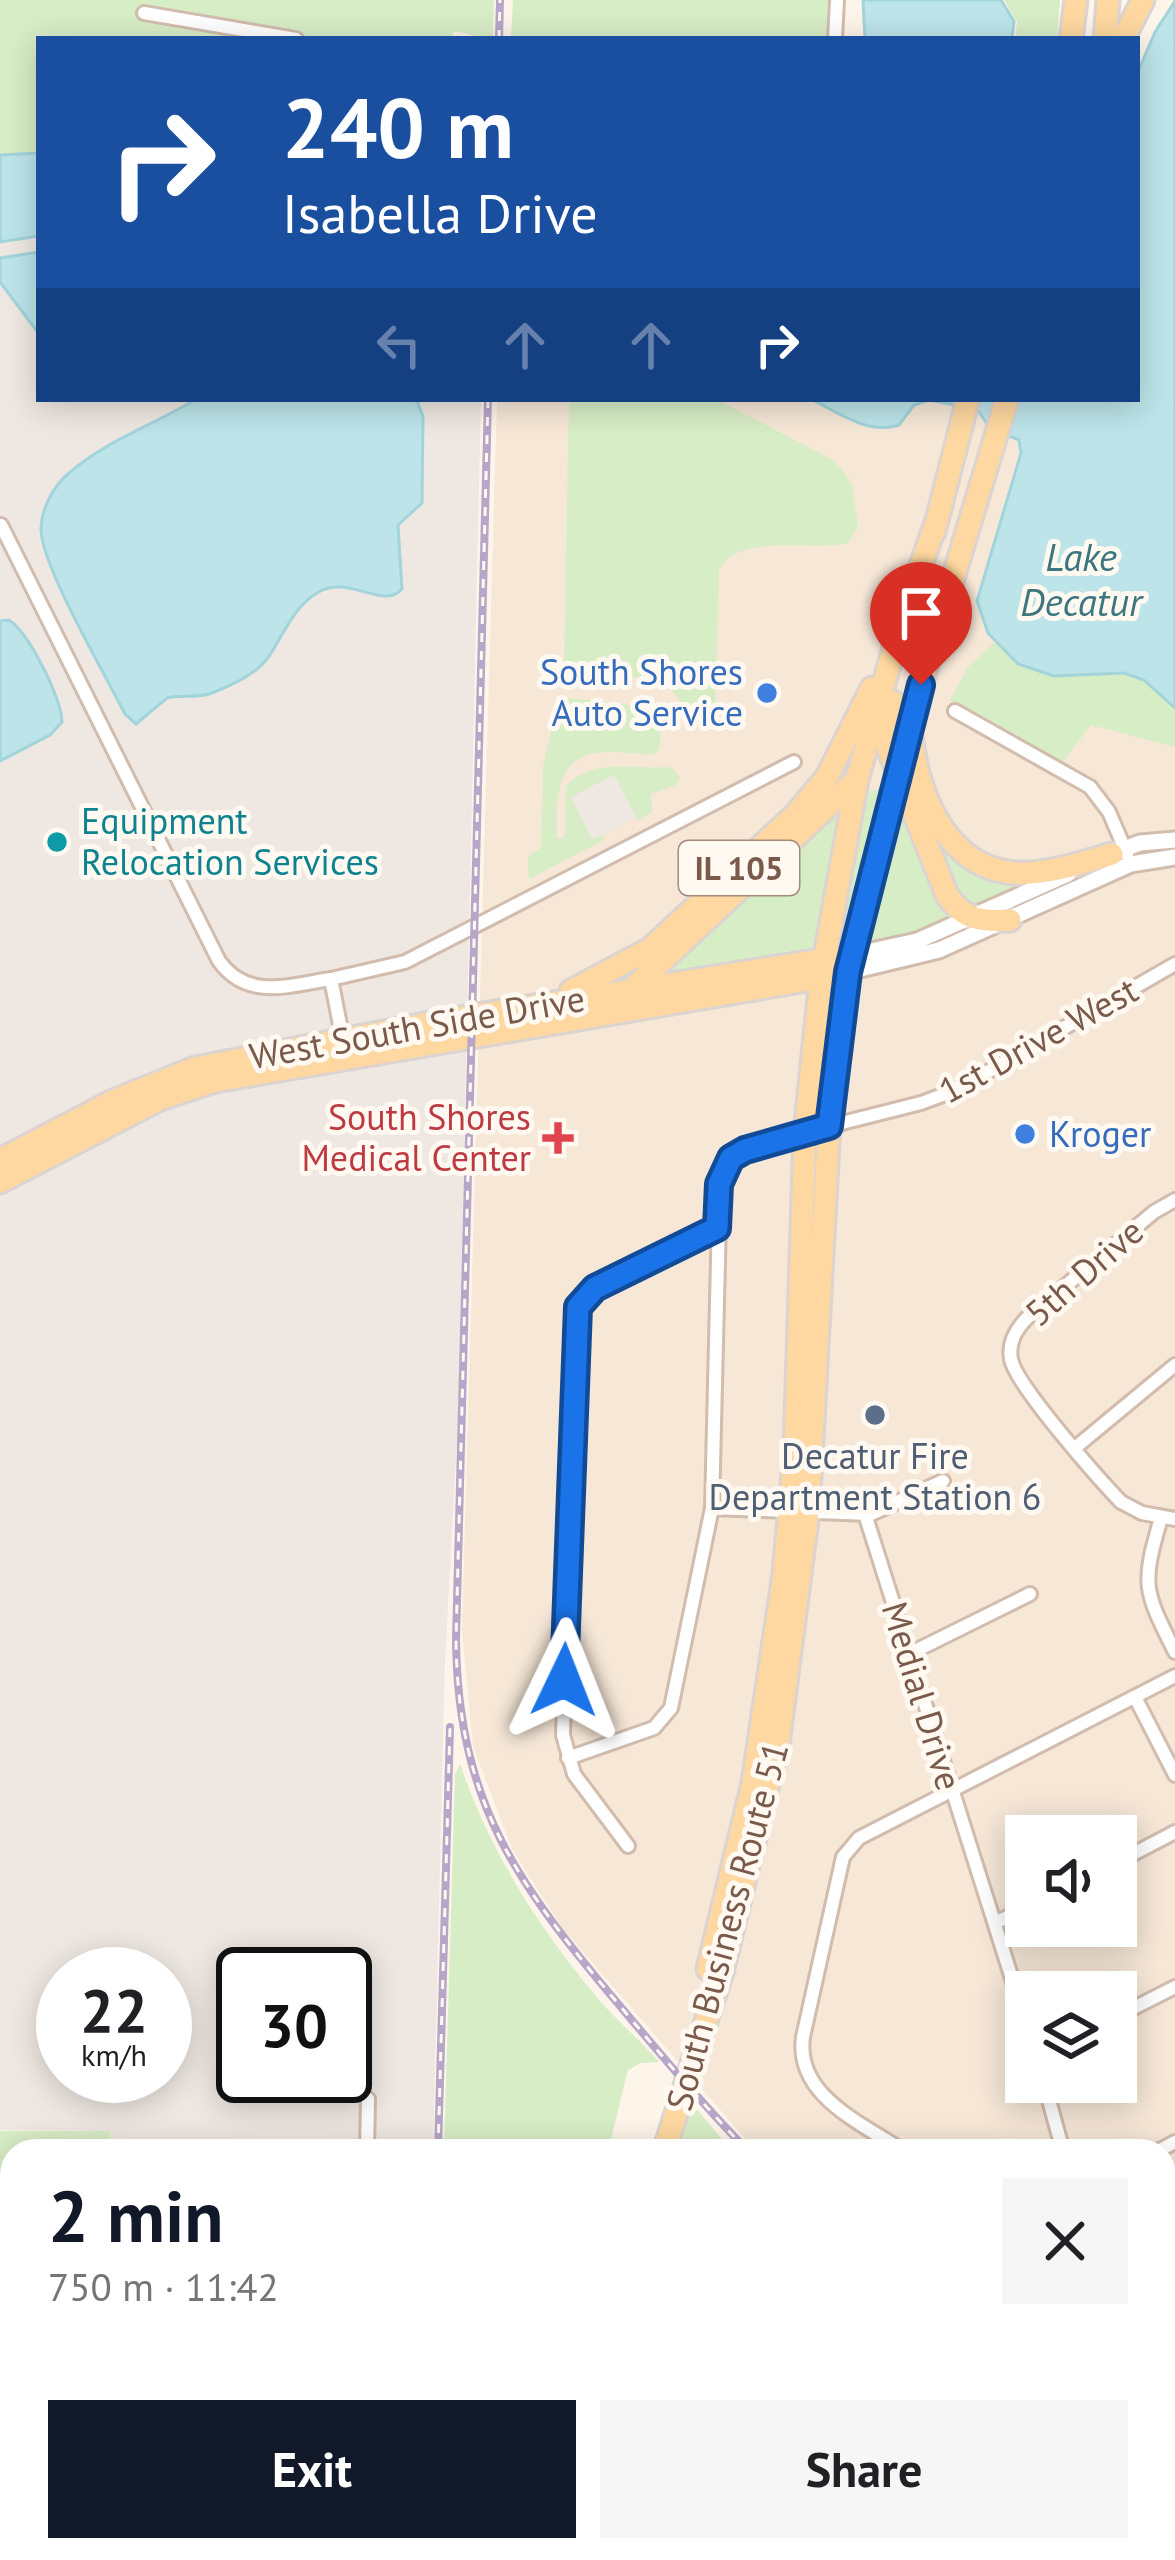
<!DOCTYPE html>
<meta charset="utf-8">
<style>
:root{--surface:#fff;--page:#f6f6f6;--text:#202124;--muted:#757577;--accent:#111827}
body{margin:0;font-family:"PT Sans",sans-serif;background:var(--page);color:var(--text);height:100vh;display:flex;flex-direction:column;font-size:45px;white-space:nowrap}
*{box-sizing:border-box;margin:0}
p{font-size:39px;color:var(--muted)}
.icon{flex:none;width:66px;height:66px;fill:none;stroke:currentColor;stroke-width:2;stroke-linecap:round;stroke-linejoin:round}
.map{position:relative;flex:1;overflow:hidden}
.drawer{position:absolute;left:0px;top:2139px;width:1176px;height:423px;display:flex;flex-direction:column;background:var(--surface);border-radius:36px 36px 0 0;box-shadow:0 6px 30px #0003}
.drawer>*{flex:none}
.top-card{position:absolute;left:36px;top:36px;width:1104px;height:366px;border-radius:0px;box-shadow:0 6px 30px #0003;background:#1a4fa0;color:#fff;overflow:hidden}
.tools{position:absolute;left:1005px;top:1815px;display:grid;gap:24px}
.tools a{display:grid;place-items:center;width:132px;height:132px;border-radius:0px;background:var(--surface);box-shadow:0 6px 30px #0003;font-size:60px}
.speed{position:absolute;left:36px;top:1947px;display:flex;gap:24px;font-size:60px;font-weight:700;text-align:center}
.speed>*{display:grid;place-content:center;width:156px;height:156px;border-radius:50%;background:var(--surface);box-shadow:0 6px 30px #0003;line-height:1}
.speed small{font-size:30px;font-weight:400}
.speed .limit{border:6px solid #111;border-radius:18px;background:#fff;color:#111}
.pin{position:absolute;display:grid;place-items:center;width:102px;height:102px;color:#fff;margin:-123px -51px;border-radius:50% 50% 50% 0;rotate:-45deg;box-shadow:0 0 12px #0007}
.pin .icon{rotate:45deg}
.me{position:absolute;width:132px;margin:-66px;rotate:2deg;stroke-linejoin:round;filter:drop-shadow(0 0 9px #0008)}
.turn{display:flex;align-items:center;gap:42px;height:252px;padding:0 48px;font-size:54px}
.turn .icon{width:156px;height:156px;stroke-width:2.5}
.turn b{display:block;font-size:84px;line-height:102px}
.lanes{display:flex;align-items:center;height:114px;padding:0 48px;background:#0003;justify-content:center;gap:60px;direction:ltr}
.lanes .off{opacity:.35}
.round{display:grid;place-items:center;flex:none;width:126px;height:126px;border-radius:0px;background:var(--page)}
.overview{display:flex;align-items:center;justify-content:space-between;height:204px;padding:0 48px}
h1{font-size:72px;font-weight:700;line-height:90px;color:var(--accent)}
.primary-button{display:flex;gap:24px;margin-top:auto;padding:24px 48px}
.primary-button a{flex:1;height:138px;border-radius:0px;background:var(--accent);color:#fff;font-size:48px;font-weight:700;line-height:138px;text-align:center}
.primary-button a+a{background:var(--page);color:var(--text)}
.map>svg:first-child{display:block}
</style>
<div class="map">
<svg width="1175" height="2560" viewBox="0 0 1175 2560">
<rect width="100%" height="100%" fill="#fdf5e9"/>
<path fill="#f6e7d7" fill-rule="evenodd" d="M497 399H811L868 427 906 419 914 405 929 400 977 409 990 428 1014 437 1021 446 977 601 988 633 995 642 1175 708V2375L1164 2371V2151H756L562 1928 512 1849 473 1746 462 1629ZM1026 1836H1116V1926H1026ZM1026 1992H1116V2082H1026Z
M693 2550H1164L1175 2560H677Z"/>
<path fill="#fee6dd" d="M431 2550H496V2560H431Z"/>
<path fill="#efe8e2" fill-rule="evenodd" d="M39 236V399H481L458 1421 445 1663 433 2151H111L110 2131 0 2130V242ZM63 1974H165V2076H63ZM243 1974H345V2076H243Z
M614 775 636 817 592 840 571 797Z
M108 2550H423V2560H108Z
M556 2550H677L663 2560H554Z"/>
<path fill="#d7edc6" d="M0 0H494L493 39C478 39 467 31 453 32L452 39H39V153L0 155Z
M513 0H828L826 39H511Z
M1004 0H1060L1057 39H1015L1017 22Z
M569 399H716L835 461 852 484 858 527 848 543C811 552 737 532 719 570L715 725 692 722 676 695 658 679 575 673 564 666Z
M995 642C1044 698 1075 659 1128 674 1148 680 1160 695 1175 708V747L1091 725 1062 763 950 700 968 667Z
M558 698C581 700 648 700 659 721 663 730 660 741 659 750L654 754C638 755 622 751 606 752 554 753 556 800 557 839L565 836 566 786C595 757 629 770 665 767L672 768 680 778 676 785 651 794 652 812 638 821 614 775 571 797 592 839 602 835 604 840 529 879 528 857 541 847 543 767Z
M886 787 849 936 837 950 832 938 859 794Z
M846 798 815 952 644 985Z
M898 800 944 908 956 920 864 949Z
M935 837 969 868 1032 884 977 910 956 898Z
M460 1764C489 1849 537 1926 595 1995 615 2019 639 2039 659 2062L641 2063 628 2070 608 2151H444L455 1774Z
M691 2102 732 2151H678Z
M0 2131H110V2151H12V2550H107V2560H0Z
M1164 2384 1175 2388V2560H1092L1087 2550H1164Z"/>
<path fill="#bce4e9" stroke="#a2d4db" stroke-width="3" d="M863 0H1001L1014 21 1012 39H865Z
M1175 1V708L1144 680 1124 673 1054 676 1018 664 988 633 977 601 1021 453 1019 440 990 428 977 409 929 400 914 405 899 425C868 435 839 413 811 399H1137V74L1155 32Z
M39 153V236L0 242V155Z
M39 252V334L0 282V258Z
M196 399H416L423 416 422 503 398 525 402 589C383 611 348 573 317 593 293 607 282 638 267 659 255 675 230 686 212 693 197 699 182 694 167 698L136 724 125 714C106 676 42 567 41 530 41 510 53 486 69 473 105 441 156 424 196 399Z
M9 620C29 633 62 699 62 722L50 735 0 761V621Z"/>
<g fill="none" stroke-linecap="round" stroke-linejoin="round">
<g stroke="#d1bcad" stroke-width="18">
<path id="minor" d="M144 13 296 39
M835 39 837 0
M1 525 219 961C248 1001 289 985 331 979L343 1040
M955 711 1090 787 1109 812 1127 854
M331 979 405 962 794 762
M826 1127 921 1103 956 1090 1175 964
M1175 1200 1154 1212 1028 1317C1016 1329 1008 1342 1011 1359 1015 1384 1099 1479 1121 1502L1142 1513 1175 1519
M1076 1447 1175 1365
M712 1508 871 1514 943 1481
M865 1514 1026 2023
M1161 1518C1141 1586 1144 1590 1175 1652
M909 1654 1030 1594
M1135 1697 1175 1775
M568 1758 654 1728 671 1708 712 1508 720 1177C735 1144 775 1141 806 1132
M628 1846 574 1774 563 1735 576 1315 583 1296 595 1288 717 1228
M1116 1863 1175 1832
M995 1923 1026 1908
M1116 2017 1175 1987
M1044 2082 1063 2151
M367 2151 368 2099
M903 2151C862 2123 795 2096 803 2037L843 1857 859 1838 1175 1676
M1158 2151 1175 2142
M1164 2303 1175 2297
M358 2560V2550
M668 2560 683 2550"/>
</g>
<g stroke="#d1bcad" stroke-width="21">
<path id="tertiary" d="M1106 856 1140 843 1175 840
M853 955 917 941 1068 874
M848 972 939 950 1131 864 1175 857"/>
</g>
<g stroke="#dcd4d0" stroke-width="27">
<path id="primary" d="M1071 39 1076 0
M1105 39 1108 0
M1123 39 1143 0
M934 532 968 399
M895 638 937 520
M893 702 886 731 888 748 947 895C963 920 983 922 1010 920
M912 742C921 806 954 878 1030 873 1058 871 1085 862 1112 854
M632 989 855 781
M571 991 650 949 795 815 827 777 872 688
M0 1160 113 1101 195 1068 446 1020 834 958
M0 1182 160 1099 215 1081 830 976
M708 1969 753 1783 784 1574 795 1451 805 1133 821 978 857 780 900 626
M664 2151 722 1972 778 1744 808 1512 829 1126 848 972 909 725 1007 399
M527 2560 530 2550
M551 2560 553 2550"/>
</g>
<use href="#minor" stroke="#fff" stroke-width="12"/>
<use href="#tertiary" stroke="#fff" stroke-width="15"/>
<use href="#primary" stroke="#fed8a0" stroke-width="21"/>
<g stroke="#b8a6c9" stroke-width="8">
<path id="rail" d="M499 39 500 0
M488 399 456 1640C458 1804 518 1885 620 2006 662 2056 703 2105 748 2151
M438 2151 450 1727
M1164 2376 1175 2380
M427 2560V2550"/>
</g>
<use href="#rail" stroke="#fff9f1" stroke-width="3" stroke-dasharray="9" stroke-linecap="butt"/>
</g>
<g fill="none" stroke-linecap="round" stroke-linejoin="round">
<g stroke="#114b97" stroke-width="30">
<path id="route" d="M564 1680 578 1307 595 1288 717 1228 719 1184 731 1158 745 1150 829 1126 848 972 921 685"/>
</g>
<use href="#route" stroke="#1a73e8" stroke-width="21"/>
</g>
<g fill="#3f7fe0" stroke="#fff9f1" stroke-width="4.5">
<circle cx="767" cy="693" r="12"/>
<circle cx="1025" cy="1134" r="12"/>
</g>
<circle fill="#0f9aa8" stroke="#fff9f1" stroke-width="4.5" cx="57" cy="842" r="12"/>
<path fill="#e0444e" stroke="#fff9f1" stroke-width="4.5" d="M552 1120h12v12h12v12h-12v12h-12v-12h-12v-12h12z"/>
<circle fill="#5c6f8a" stroke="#fff9f1" stroke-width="4.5" cx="875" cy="1415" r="12"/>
<g text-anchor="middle" stroke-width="10" stroke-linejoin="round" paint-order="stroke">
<rect fill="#fff9f1" stroke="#a28a7d" stroke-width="3" x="679" y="841" width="120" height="54" rx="9"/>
<g font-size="33" font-weight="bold" fill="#7a5a4b">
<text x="739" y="880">IL 105</text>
</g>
<g font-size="36" fill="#366cbe" stroke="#fff9f1" text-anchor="end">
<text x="743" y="685">South Shores<tspan x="743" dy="41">Auto Service</tspan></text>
<text x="1049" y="1147" text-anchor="start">Kroger</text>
</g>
<g font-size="36" fill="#0d838f" stroke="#fff9f1" text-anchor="start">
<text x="81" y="834">Equipment<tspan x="81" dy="41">Relocation Services</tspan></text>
</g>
<g font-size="36" fill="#7a5a4b" stroke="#fff9f1">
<text transform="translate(417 1027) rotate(-10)" y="13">West South Side Drive</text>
<text transform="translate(1038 1040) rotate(-29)" y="13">1st Drive West</text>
<text transform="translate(1084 1272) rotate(-41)" y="13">5th Drive</text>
<text transform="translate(922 1696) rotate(73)" y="13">Medial Drive</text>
<text transform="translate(727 1926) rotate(-75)" y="13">South Business Route 51</text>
</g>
<g font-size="36" fill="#be3a42" stroke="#fff9f1" text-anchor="end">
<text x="531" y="1130">South Shores<tspan x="531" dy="41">Medical Center</tspan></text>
</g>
<g font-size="36" fill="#4e5e75" stroke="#fff9f1">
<text x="875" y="1469">Decatur Fire<tspan x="875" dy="41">Department Station 6</tspan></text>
</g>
<g font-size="39" font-style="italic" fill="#3c767f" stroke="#fff9f1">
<text x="1081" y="571">Lake<tspan x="1081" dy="45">Decatur</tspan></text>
</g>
</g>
</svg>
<div class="tools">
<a><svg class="icon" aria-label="sound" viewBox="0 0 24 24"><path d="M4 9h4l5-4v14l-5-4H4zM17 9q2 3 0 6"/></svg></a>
<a><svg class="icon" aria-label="layers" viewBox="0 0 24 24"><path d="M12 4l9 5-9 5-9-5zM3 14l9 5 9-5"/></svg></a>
</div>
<div class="speed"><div>22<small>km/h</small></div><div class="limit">30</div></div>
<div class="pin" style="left:921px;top:685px;background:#d93025"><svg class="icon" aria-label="arrive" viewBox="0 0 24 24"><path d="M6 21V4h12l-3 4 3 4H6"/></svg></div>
<svg class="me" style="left:564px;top:1680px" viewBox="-20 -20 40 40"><path d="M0-17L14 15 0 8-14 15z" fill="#1a73e8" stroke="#fff" stroke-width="4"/></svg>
<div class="top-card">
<div class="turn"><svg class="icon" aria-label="right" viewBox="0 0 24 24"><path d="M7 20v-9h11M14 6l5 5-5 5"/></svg><div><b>240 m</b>Isabella Drive</div></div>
<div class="lanes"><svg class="icon off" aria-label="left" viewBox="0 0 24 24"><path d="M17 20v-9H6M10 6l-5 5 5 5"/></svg><svg class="icon off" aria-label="ahead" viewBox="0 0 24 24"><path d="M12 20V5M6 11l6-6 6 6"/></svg><svg class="icon off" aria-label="ahead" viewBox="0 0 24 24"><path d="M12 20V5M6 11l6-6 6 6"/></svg><svg class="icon" aria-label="right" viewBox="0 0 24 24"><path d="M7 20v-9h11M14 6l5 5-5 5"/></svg></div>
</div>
<section class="drawer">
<div class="overview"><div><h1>2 min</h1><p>750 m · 11:42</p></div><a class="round"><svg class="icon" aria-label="close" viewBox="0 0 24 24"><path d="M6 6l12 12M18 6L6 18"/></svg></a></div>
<div class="primary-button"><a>Exit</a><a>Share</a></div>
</section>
</div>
